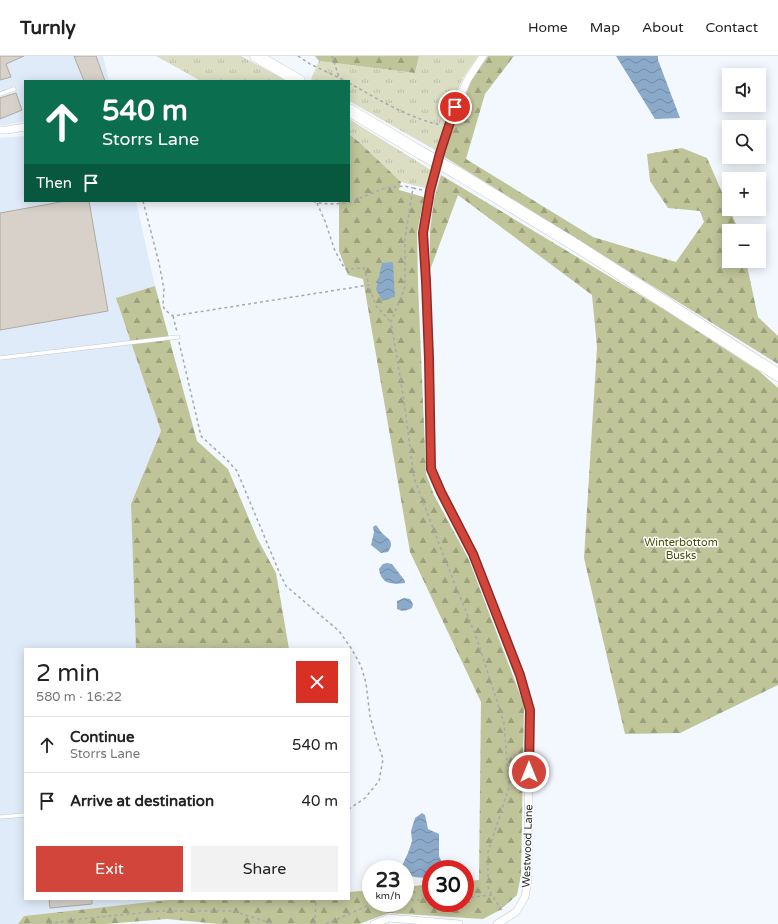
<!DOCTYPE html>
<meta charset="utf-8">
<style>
:root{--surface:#fff;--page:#f2f2f2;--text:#222;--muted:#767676;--line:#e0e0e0;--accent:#d2453a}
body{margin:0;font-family:"Varela Round",sans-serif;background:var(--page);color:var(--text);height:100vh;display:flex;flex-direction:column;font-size:15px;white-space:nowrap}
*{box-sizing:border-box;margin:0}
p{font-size:13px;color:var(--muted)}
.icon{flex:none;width:22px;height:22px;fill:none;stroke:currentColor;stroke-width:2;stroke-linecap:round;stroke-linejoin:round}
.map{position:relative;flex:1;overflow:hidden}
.details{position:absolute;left:24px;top:592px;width:326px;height:252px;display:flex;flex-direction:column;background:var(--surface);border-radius:0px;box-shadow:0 2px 10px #0003}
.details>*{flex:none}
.top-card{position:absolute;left:24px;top:24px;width:326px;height:122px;border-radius:0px;box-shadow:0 2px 10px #0003;background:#0b6e4f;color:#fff;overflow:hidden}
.buttons{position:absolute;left:722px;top:12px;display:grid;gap:8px}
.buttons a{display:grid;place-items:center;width:44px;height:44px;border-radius:0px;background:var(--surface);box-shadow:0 2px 10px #0003;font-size:20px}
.speed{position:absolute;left:362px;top:804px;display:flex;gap:8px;font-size:20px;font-weight:700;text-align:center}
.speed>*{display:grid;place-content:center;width:52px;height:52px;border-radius:50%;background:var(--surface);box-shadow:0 2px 10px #0003;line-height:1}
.speed small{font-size:10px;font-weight:400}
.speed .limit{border:6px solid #d22;background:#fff;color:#111}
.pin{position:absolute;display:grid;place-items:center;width:34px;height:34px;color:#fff;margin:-17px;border:2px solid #fff;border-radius:50%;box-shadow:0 1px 4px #0007}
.me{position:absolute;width:44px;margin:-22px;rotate:0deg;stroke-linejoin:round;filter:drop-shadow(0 0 3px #0008)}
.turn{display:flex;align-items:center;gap:14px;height:84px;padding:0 12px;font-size:18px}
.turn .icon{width:52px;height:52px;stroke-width:2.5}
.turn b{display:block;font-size:28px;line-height:34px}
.then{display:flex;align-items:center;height:38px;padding:0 12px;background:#0003;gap:8px;font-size:15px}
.round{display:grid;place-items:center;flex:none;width:42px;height:42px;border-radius:0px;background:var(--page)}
.headline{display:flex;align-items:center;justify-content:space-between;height:68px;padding:0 12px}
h1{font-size:24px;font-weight:600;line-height:30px}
.button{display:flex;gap:8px;margin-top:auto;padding:8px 12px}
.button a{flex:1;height:46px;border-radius:0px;background:var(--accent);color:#fff;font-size:16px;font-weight:600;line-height:46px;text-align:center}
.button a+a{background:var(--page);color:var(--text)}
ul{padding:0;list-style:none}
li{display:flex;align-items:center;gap:12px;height:56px;padding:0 12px;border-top:1px solid var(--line)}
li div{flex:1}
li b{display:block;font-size:15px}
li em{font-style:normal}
header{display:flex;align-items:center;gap:24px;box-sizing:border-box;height:56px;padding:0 20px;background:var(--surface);border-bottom:1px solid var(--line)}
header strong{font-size:19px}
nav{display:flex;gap:22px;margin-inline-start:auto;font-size:14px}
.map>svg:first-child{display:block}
</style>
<header>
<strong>Turnly</strong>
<nav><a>Home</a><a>Map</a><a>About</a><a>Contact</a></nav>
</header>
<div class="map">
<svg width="778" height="868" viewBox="0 0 778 868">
<defs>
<pattern id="grass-tufts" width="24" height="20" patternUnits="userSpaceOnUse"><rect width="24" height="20" fill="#dbdec2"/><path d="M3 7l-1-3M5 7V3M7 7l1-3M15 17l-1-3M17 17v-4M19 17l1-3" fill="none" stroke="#bcbfa7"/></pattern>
<pattern id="forest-firs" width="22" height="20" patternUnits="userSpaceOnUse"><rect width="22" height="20" fill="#bfc499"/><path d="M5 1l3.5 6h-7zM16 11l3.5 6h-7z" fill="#9ba07d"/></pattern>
<pattern id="water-waves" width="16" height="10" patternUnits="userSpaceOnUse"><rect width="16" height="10" fill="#8baaca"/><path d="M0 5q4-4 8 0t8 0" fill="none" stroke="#728ba4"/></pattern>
</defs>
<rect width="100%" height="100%" fill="#f3f8fe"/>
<path fill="#e0ebf9" d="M0 0H103L109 25H25V65L3 70 0 69Z
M24 80H25V145H136L155 230 116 242 161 375 131 448 136 593H25V843H177L24 860 18 868H0V82Z"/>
<path fill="url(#grass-tufts)" d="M156 0H241L287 25H201Z
M419 0H478L463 22 445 64 437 95 349 45V25H314L311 23 319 5 415 17Z
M349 63 431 114 426 132 401 126 359 86 349 78Z"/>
<path fill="url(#forest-firs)" d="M315 0H419L415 17 319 5Z
M488 0H514L485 38 466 103 593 181 676 206 704 166 700 155 668 152 650 125 647 98 682 92 707 102 739 175H729V205H746L758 261 778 280V308L443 100 460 53 471 25Z
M349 78 359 86 401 126 399 134 424 141 417 177 418 228 426 418 434 439 469 504 524 649 521 819 517 839 500 854 483 863 389 857 359 868H219L167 863 105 868H18L24 860 177 843H349V836L371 834V847H405V831L431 828V847H465V825L479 824 481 646 410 496 363 223 348 219 339 195V145H349Z
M441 119 665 254 759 315 778 332V629L680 677 625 678 584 502 597 291 592 239 458 139 430 214V175L434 143Z
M155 230 197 385 228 413 257 482 276 517 289 593H136L131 448 161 375 116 242Z"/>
<path fill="url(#water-waves)" d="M616 0H658V4L680 62 655 63Z
M393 206 395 241 382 245 376 233 382 207Z
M376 469C378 471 380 475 382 477 389 484 395 485 388 496L381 497 371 489 374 476 373 471Z
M387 507 392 508 405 525V527C392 529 381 528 379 513L383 508Z
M404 542 410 543 413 548 412 552C406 555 403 556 397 553V545Z
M422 757 425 759 428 773 439 778V800L444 810V813H431V822C426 822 407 822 405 816 405 815 405 814 405 813H402L401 812 408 797 412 785 411 775 415 762Z"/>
<path fill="#d7d1ca" stroke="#aea9a2" d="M0 0H24L6 8 11 21 0 24Z
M74 0H96L105 25H84Z
M16 37 22 54 0 63V42Z
M66 145H89L108 255 0 274V157Z
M49 843H92V848L50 852Z"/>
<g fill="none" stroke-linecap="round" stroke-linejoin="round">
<g stroke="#c4cad1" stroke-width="4.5">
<path id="lane" d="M0 38 14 33
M0 302 178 281
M0 761 25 759"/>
</g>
<g stroke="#c4cad1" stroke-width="8">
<path id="street" d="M483 0 468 23 455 51 441 97 430 135 423 177 426 225 430 349 431 413 441 437 473 498 520 619 529 654 528 824 525 841 516 856 497 868
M0 74H7L25 71
M374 868 389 862 459 868"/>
</g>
<g stroke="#c4cad1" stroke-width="13">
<path id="highway" d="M256 0 299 25
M349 54 421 97
M457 117 577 190 778 319"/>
</g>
<path stroke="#a5a9ae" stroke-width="1.5" stroke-dasharray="3 3" stroke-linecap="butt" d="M298 0 310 8 346 25
M332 0 339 21
M349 27C378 43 408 62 441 69
M422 134 413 132 405 182V231L391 266 404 345 414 422 441 493 477 583 504 667 509 731 488 796V831L492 839
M143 145 159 207 164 233 163 250 165 254 173 260 369 229 376 250 391 266
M313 145 317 147 330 148 348 147 385 132 404 130 413 132
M317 147 325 165 335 195 345 213 364 212 369 229
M173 260 177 276
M179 286 201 380 227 404 237 415 280 518 286 530 339 575 351 592 361 610 366 627 370 660 376 682 383 703 379 725 365 742 349 753
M465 842 492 839 502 855
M405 844H431
M49 868 70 864 160 855H233L274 868
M315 868 316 843
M326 868 374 847"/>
<use href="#lane" stroke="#fff" stroke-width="3.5"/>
<use href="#street" stroke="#fff" stroke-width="7"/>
<use href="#highway" stroke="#fff" stroke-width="12"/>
<g stroke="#c4cad1" stroke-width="13" stroke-linecap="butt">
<path id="highway-bridge" d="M421 97 457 117"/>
</g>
<use href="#highway-bridge" stroke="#fff" stroke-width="12"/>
</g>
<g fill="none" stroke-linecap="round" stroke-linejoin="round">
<g stroke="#882d26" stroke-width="10">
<path id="route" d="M455 51 440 97 430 135 423 177 426 225 429 302 431 413 441 436 473 498 520 619 530 654 529 716"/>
</g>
<use href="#route" stroke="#d2453a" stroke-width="7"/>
</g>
<g text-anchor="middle" stroke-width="3" stroke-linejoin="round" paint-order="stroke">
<g font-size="11" fill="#484b00" stroke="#fff">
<text x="681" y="490">Winterbottom<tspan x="681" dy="13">Busks</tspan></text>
</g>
<g font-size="11" fill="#2b2d30" stroke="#fff">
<text transform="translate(527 790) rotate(-88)" y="4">Westwood Lane</text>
</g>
</g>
</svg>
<div class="buttons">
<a><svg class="icon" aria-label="sound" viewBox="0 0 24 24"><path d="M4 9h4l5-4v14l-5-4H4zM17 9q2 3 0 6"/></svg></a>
<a><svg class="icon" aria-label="search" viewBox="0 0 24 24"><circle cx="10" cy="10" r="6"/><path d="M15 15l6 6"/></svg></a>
<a>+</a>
<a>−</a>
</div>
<div class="speed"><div>23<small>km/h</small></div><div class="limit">30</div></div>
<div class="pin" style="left:455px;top:51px;background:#d93025"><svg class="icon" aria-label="arrive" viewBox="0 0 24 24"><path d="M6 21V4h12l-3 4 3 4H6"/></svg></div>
<svg class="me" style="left:529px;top:716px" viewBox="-20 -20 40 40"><circle r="17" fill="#d2453a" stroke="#fff" stroke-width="3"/><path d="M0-11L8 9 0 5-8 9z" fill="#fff"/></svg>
<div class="top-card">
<div class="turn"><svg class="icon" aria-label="ahead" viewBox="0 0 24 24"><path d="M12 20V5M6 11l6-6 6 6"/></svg><div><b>540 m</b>Storrs Lane</div></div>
<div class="then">Then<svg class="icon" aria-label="arrive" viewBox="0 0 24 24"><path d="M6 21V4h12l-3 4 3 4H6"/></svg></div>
</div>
<section class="details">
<div class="headline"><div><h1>2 min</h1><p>580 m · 16:22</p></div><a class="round" style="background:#d93025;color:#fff"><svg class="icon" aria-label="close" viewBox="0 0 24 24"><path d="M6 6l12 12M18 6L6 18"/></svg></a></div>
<ul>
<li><svg class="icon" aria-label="ahead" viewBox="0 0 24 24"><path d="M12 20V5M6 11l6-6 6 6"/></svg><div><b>Continue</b><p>Storrs Lane</p></div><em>540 m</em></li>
<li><svg class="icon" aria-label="arrive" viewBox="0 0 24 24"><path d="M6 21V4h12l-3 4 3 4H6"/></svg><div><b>Arrive at destination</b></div><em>40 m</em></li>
</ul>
<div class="button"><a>Exit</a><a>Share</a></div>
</section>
</div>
